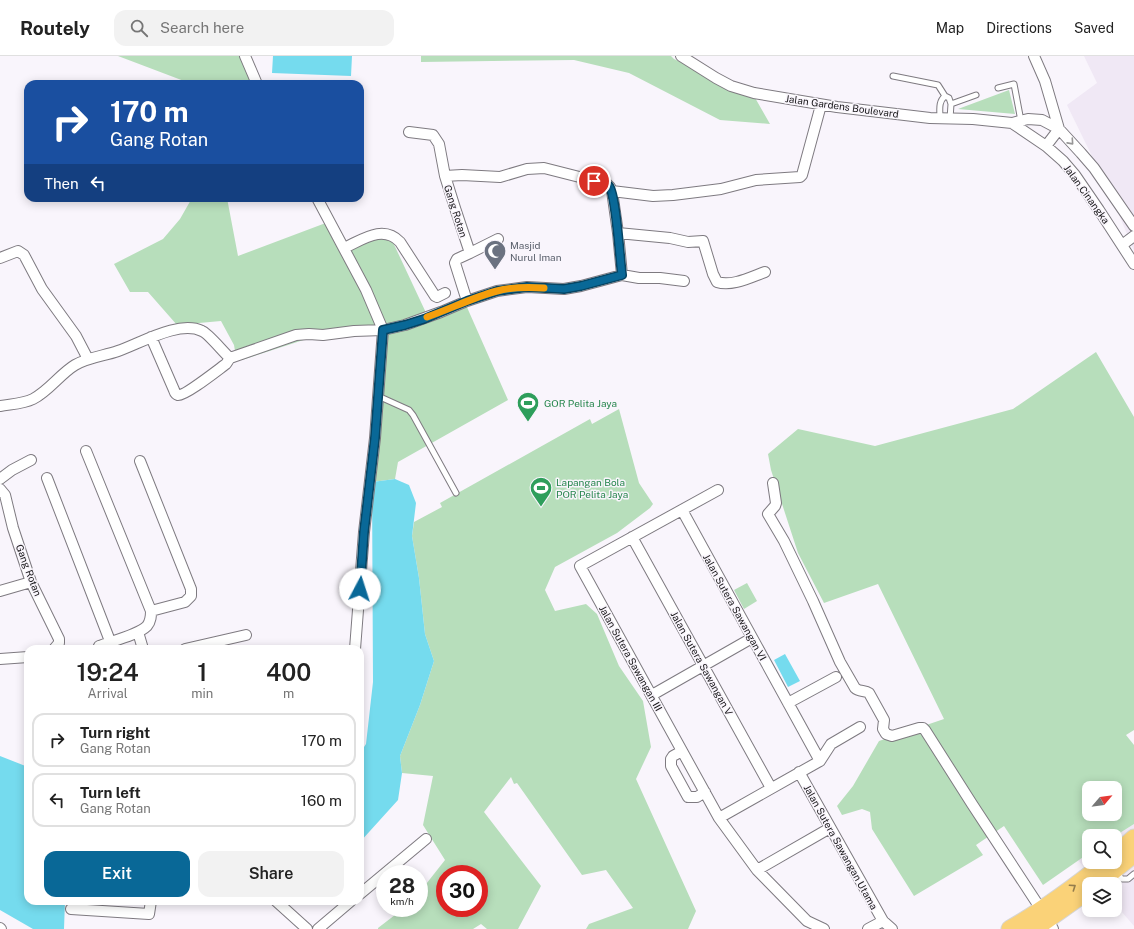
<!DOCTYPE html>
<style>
:root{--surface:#fff;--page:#f2f2f2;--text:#222;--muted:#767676;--line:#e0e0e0;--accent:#096897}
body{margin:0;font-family:"Public Sans",sans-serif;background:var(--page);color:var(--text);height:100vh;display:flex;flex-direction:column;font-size:15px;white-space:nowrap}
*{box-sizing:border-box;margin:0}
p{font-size:13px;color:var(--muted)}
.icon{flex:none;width:22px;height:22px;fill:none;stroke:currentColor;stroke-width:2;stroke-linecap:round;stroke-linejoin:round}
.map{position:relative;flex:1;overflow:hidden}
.details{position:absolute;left:24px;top:589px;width:340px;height:260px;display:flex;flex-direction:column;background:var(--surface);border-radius:12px;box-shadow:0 2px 10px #0003}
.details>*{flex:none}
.banner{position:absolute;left:24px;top:24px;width:340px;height:122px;border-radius:12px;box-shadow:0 2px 10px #0003;background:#1a4fa0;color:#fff;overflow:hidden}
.needle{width:26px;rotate:61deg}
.fabs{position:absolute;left:1082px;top:725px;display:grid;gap:8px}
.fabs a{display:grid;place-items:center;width:40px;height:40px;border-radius:8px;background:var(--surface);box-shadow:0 2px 10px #0003;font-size:20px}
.speed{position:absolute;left:376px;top:809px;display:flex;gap:8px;font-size:20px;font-weight:700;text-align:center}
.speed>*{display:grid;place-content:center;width:52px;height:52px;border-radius:50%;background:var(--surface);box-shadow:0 2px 10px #0003;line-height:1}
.speed small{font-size:10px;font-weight:400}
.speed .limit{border:6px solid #d22;background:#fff;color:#111}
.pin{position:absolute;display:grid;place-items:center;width:34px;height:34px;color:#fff;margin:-17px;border:2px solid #fff;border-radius:50%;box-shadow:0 1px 4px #0007}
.me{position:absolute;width:44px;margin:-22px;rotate:5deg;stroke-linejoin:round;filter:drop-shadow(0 0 3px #0008)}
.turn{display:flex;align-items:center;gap:14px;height:84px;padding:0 20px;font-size:18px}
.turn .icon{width:52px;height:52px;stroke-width:2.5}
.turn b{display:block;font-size:28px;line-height:34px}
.then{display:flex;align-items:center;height:38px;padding:0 20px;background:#0003;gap:8px;font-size:15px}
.eta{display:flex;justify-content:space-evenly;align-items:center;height:68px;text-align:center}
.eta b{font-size:24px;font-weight:600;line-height:28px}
.primary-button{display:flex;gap:8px;margin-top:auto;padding:8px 20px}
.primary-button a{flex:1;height:46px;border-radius:12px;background:var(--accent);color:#fff;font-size:16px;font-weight:600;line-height:46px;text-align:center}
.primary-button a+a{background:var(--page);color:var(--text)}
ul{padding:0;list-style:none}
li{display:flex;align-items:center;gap:12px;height:54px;margin:0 8px 6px;padding:0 12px;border:2px solid var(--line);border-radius:12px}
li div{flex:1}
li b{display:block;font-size:15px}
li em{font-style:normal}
header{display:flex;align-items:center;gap:24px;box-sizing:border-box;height:56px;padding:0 20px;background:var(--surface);border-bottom:1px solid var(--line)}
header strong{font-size:19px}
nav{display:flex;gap:22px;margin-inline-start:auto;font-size:14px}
.search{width:280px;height:36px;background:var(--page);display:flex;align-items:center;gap:10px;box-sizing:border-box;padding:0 14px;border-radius:12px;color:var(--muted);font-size:15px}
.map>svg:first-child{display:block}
</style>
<header>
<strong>Routely</strong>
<div class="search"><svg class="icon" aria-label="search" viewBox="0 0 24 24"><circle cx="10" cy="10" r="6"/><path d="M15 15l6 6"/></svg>Search here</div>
<nav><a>Map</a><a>Directions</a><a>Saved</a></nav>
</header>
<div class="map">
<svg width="1134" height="873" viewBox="0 0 1134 873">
<rect width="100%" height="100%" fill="#f9f5fc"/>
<path fill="#f0e8f5" d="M1084 0H1134V195L1110 137 1067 49 1097 27Z
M1134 768V870L1115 848V828H1098L1078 804 1089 797V806H1115V780Z"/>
<path fill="#b7debb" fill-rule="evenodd" d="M118 0H243L253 28H197L184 25Z
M421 0H671L674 3 754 40 770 68 720 64 629 17 574 4 421 6Z
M1009 34 1015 58 958 53Z
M192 142H227L238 200 331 165 347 195 376 181 390 180 428 261 466 249 508 344 398 406 395 423 372 426 381 274 322 278 242 304 237 295H235L234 289 221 265 177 269 148 236H130L114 208 163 183 180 163Z
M1096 296 1134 361V674L1126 679 1134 689V768L1115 780H1089V797L1043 829 1004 770 976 789 983 799 914 840 872 773 870 756 862 753 842 759 837 750 853 730 879 685 944 663 878 528 824 547 798 497 771 414 768 398 798 373 875 390 1013 353ZM1089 732H1115V758H1089Z
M619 353 639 427 653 448 650 452 617 477 555 511 545 534 555 555 586 548 597 558 619 610 643 645 651 691 636 723 696 855 688 873H586L589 868 633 852 606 814 582 819 517 727 514 728 511 721 484 756 541 830 518 873H487L481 868 473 873H378V872L404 852H419V837L445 804 423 769 433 720 402 717 400 700 420 649 434 605 425 578 419 522 412 480 414 466 442 451 440 447 590 363 592 368ZM445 818H479V852H445Z
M747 527 757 545 744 553 734 534Z"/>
<path fill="#75dbee" d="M273 0H352L351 20 272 17Z
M395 423 409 429 416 447 412 480 419 522 425 578 434 605 420 649 400 700 402 717 398 744 360 786V697L366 688 373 626 372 426Z
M785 598 800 625 788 631 774 604Z
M0 700 28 711V845H65L64 873H33L0 854Z"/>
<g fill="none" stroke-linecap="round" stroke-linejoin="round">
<g stroke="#7e7a80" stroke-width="7">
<path id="service" d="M893 20 938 29 945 40 949 42 951 48 950 63
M998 32 1014 28 1021 65
M951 48 976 39
M940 62C940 54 938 46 945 40
M378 340 409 354 413 359 456 437
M1115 816 1122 823H1128L1134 818"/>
</g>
<g stroke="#7e7a80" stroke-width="12">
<path id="minor" d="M245 0 257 28
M681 0 716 22 731 30 754 37 837 51 930 62 973 63 1012 67 1028 63 1042 64 1059 73 1081 97 1094 112 1134 170
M1034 0 1045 25 1059 73 1046 90
M1012 67 1046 90 1063 105 1075 119 1099 154 1134 208
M409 76 433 79 439 88 445 120 455 152 470 197 457 203 455 207 467 245
M445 120 462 119 500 121 527 113 544 112 607 128 610 131 612 135 618 177 622 219
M612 135 653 140 673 139 721 133 756 124 800 121 802 119 821 49
M317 142 366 234 383 274 375 382 364 476 355 593
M618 177 670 182 688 186 703 185 713 218 717 226C732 231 751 221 765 216
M1122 189 1134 180
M344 192C362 184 383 168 400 186L435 240 437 241 445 237
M470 197 498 183
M0 202 18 195 24 199 42 233 76 280 88 303
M151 281 174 334C175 337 175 338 178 339 185 340 219 313 226 308L230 302
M0 350C11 348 23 348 33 343 49 335 60 318 75 309 89 301 104 300 118 295 141 287 179 264 202 275 208 277 224 297 230 302L296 279 309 278 323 279 354 275 383 274 405 269 441 256 467 245 497 235 527 231 564 233 581 230 622 219 639 222H660L684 225
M86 395 151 555C151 560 151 565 147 570 138 579 112 585 99 590L98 593
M140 405 191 533V540L185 546 151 555
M47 422 110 585
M0 423 12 414 31 404
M773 427 776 447 775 450 768 458 784 485 813 545 840 606 855 632C859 636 865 634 869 637L884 664 883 673 886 678 892 680 919 672H923L925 674 972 748 1048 864 1053 873
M0 433 5 439 13 472 31 526 59 583V587L54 593
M718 434 580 510 719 762 757 814 807 865 824 873
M682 454 820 705
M632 481 771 732
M0 535 31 526
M138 576 143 593
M185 593 246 579
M0 603 28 601
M652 639 752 582
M788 647 836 621
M682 695 673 700 671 703V710L688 741H697L705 736
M799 716 883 865 892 873
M719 762 820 705 831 688 860 671
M757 814 830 772
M360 838 426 783
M276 845 307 873
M71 853 149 858 151 845
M0 872 1 873
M318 873 351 845
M868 873 883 865"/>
</g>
<g stroke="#d5d5d5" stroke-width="19">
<path id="trunk" d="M1115 799 1134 782
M1097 828 1134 798
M1010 873C1044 854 1076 830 1106 806
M1034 873 1089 834"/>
</g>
<use href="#service" stroke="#fff" stroke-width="5"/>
<use href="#minor" stroke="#fff" stroke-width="10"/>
<use href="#trunk" stroke="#fad278" stroke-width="17"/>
</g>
<defs><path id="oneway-chevron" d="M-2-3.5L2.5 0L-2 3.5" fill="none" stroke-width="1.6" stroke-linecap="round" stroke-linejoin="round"/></defs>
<use stroke="#979697" href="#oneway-chevron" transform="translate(1071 86) rotate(48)"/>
<use stroke="#947d4d" href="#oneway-chevron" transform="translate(1073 831) rotate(-34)"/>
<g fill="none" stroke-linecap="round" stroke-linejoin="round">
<g stroke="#064462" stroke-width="10">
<path id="route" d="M360 533 364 476 375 382 383 274 405 269 424 263 467 245 497 235 527 231 564 233 581 230 622 219C620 205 616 138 609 130 605 126 599 126 594 125"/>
</g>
<use href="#route" stroke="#096897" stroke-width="7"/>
<path stroke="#f59e0b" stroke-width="7" d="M427 261C450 253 474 241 497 235 512 231 529 231 544 232"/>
</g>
<defs>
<g id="mosque-pin" transform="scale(1.15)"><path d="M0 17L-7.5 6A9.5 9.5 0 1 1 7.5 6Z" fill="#6b7280" stroke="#f9f5fc"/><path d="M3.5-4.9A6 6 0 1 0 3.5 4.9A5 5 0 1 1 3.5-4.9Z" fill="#fff"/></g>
<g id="stadium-pin" transform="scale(1.15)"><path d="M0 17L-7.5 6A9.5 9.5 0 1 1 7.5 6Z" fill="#2e9e5b" stroke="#f9f5fc"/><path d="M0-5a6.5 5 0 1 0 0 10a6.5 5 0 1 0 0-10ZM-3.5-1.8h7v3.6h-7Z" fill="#fff"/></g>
</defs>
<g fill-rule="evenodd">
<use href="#mosque-pin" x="495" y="195"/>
<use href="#stadium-pin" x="528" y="347"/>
<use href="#stadium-pin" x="541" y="432"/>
</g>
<g text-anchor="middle" stroke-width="3" stroke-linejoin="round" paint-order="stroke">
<g font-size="10" fill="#171618" stroke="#f9f5fc">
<text transform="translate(842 50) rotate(8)" y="4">Jalan Gardens Boulevard</text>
<text transform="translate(1087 138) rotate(54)" y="4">Jalan Cinangka</text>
<text transform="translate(456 155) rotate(72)" y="4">Gang Rotan</text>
<text transform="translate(29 514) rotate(69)" y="4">Gang Rotan</text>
<text transform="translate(735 551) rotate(61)" y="4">Jalan Sutera Sawangan VI</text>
<text transform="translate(631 602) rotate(61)" y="4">Jalan Sutera Sawangan III</text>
<text transform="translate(702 607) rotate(61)" y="4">Jalan Sutera Sawangan V</text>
<text transform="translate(841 791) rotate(61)" y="4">Jalan Sutera Sawangan Utama</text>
</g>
<g font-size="10" fill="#5b616d" stroke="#f9f5fc" text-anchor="start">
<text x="510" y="193">Masjid<tspan x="510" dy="12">Nurul Iman</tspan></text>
</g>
<g font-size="10" fill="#27864d" stroke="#f9f5fc" text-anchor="start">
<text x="544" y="351">GOR Pelita Jaya</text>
<text x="556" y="430">Lapangan Bola<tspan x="556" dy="12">POR Pelita Jaya</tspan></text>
</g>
</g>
</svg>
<div class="fabs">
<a><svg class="needle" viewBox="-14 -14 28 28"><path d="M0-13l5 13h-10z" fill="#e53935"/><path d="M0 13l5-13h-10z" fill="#767676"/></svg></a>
<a><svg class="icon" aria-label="search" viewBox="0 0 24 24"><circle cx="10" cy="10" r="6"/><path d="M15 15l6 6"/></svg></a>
<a><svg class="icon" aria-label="layers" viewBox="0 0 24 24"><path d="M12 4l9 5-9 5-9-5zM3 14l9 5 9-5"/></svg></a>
</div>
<div class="speed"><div>28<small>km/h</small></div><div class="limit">30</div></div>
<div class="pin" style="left:594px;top:125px;background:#d93025"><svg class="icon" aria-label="arrive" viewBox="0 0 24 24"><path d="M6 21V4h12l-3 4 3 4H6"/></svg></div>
<svg class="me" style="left:360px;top:533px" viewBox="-20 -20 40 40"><circle r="19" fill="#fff"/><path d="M0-13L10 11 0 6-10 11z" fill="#096897"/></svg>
<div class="banner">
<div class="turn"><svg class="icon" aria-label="right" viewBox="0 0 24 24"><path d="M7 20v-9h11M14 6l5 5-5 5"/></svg><div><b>170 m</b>Gang Rotan</div></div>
<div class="then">Then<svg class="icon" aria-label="left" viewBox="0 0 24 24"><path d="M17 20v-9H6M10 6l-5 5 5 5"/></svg></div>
</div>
<section class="details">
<div class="eta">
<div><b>19:24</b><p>Arrival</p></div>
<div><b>1</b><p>min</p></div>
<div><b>400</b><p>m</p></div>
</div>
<ul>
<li><svg class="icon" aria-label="right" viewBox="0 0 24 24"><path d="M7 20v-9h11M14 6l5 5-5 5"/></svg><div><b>Turn right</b><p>Gang Rotan</p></div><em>170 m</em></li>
<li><svg class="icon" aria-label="left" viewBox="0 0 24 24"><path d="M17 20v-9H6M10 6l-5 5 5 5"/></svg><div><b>Turn left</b><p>Gang Rotan</p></div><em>160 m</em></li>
</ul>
<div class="primary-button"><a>Exit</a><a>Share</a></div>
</section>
</div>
